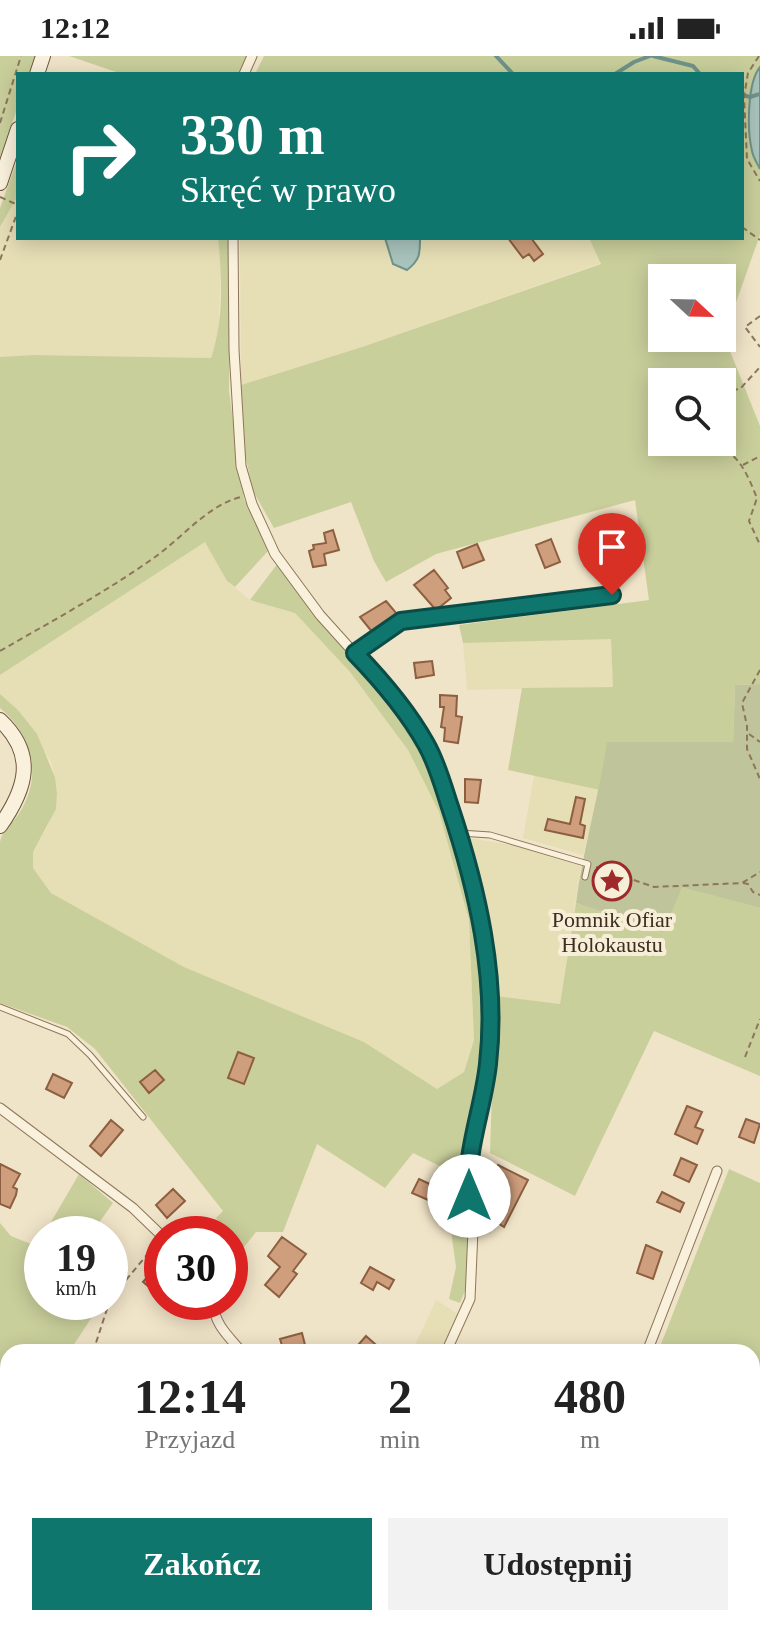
<!DOCTYPE html>
<html lang="pl">
<meta charset="utf-8">
<style>
:root{--surface:#fff;--page:#f2f2f2;--text:#222;--muted:#767676;--accent:#0f766e}
body{margin:0;font-family:"Times New Roman",serif;background:var(--page);color:var(--text);height:100vh;display:flex;flex-direction:column;font-size:30px;white-space:nowrap}
*{box-sizing:border-box;margin:0}
p{font-size:26px;color:var(--muted)}
.icon{flex:none;width:44px;height:44px;fill:none;stroke:currentColor;stroke-width:2;stroke-linecap:round;stroke-linejoin:round}
.map{position:relative;flex:1;overflow:hidden}
.drawer{position:absolute;left:0px;top:1288px;width:760px;height:282px;display:flex;flex-direction:column;background:var(--surface);border-radius:24px 24px 0 0;box-shadow:0 4px 20px #0003}
.drawer>*{flex:none}
.top-card{position:absolute;left:16px;top:16px;width:728px;height:168px;border-radius:0px;box-shadow:0 4px 20px #0003;background:#0f766e;color:#fff;overflow:hidden}
.needle{width:52px;rotate:112deg}
.controls{position:absolute;left:648px;top:208px;display:grid;gap:16px}
.controls a{display:grid;place-items:center;width:88px;height:88px;border-radius:0px;background:var(--surface);box-shadow:0 4px 20px #0003;font-size:40px}
.speed{position:absolute;left:24px;top:1160px;display:flex;gap:16px;font-size:40px;font-weight:700;text-align:center}
.speed>*{display:grid;place-content:center;width:104px;height:104px;border-radius:50%;background:var(--surface);box-shadow:0 4px 20px #0003;line-height:1}
.speed small{font-size:20px;font-weight:400}
.speed .limit{border:12px solid #d22;background:#fff;color:#111}
.pin{position:absolute;display:grid;place-items:center;width:68px;height:68px;color:#fff;margin:-82px -34px;border-radius:50% 50% 50% 0;rotate:-45deg;box-shadow:0 0 8px #0007}
.pin .icon{rotate:45deg}
.me{position:absolute;width:88px;margin:-44px;rotate:0deg;stroke-linejoin:round;filter:drop-shadow(0 0 6px #0008)}
.turn{display:flex;align-items:center;gap:28px;height:168px;padding:0 32px;font-size:36px}
.turn .icon{width:104px;height:104px;stroke-width:2.5}
.turn b{display:block;font-size:56px;line-height:68px}
.eta{display:flex;justify-content:space-evenly;align-items:center;height:136px;text-align:center}
.eta b{font-size:48px;font-weight:700;line-height:56px}
.cta{display:flex;gap:16px;margin-top:auto;padding:16px 32px}
.cta a{flex:1;height:92px;border-radius:0px;background:var(--accent);color:#fff;font-size:32px;font-weight:700;line-height:92px;text-align:center}
.cta a+a{background:var(--page);color:var(--text)}
.status{display:flex;justify-content:space-between;align-items:center;height:56px;padding:0 40px;background:var(--surface);direction:ltr}
.status svg{height:22px;fill:currentColor}
.map>svg:first-child{display:block}
</style>
<div class="status"><b>12:12</b><svg viewBox="0 0 49 12"><path d="M0 12V9h3v3zM5 12V6h3v6zM10 12V3h3v9zM15 12V0h3v12zM26 1h20v11H26zM47 4h2v5h-2z"/></svg></div>
<div class="map">
<svg width="760" height="1569" viewBox="0 0 760 1569">
<rect width="100%" height="100%" fill="#f0e4c8"/>
<path fill="#e6deb5" d="M16 139 18 182H218L221 209 218 283 211 302 33 299 0 301V171Z
M240 182H589L601 207 362 291 241 329Z
M206 485 227 525 250 544 295 557 350 616 408 694 439 756 469 864 474 984 464 1016 437 1033 364 986 184 911 51 837 33 812V796L49 768 57 737 55 721 51 706 18 654 0 638V619Z
M611 582 613 631 467 634 463 587Z
M534 719 600 734 583 799 523 782Z
M468 782 518 790 581 810 560 948 495 940 490 889Z
M436 1244 458 1258 439 1296H412Z"/>
<path fill="#c9cf9b" fill-rule="evenodd" d="M0 0H35L29 18H18V50L0 103Z
M69 0H247L238 18H116V16Z
M264 0H760V179L724 280 760 370V628L735 629 733 686H608L600 734 508 714 522 632 613 631 611 583 463 587 459 569 649 544 635 444 436 498 386 526 374 505 351 446 274 472 253 435 244 394 241 329 362 291 601 208 589 182H742V18H255ZM662 222H722V282H662ZM662 326H722V386H662Z
M18 102V139L0 171V152Z
M218 182H231L229 335 244 443 269 494 235 531 227 525 205 486 0 619V301L33 299 211 302C224 265 222 220 218 182Z
M278 507 394 648 429 708 443 743 473 846 481 901 485 962 482 1011 470 1063 467 1230 460 1247 449 1243 456 1211 451 1175 458 1119 413 1097 385 1132 317 1088 283 1176H256L241 1195 216 1162 223 1155 95 993 67 971 0 947C0 910 0 873 0 836 0 819 0 802 0 786 1 776 15 765 20 756 43 719 32 679 0 652V638L18 654 37 678 55 721 57 737 56 753 33 796V812L51 837 184 911 364 986 437 1033 464 1016 474 984 469 864 439 756 408 694 350 616 295 557 250 544Z
M681 830 760 852V1020L654 975 575 1140 490 1097 495 940 560 948 576 847 663 877Z
M729 1113 760 1127V1569H523L526 1562H752V1296H658Z
M79 1118 113 1147 91 1178H44Z
M0 1167 11 1180 36 1190 42 1181V1246L101 1247 69 1296H8V1562H393L394 1567 0 1569Z"/>
<path fill="#bfc49a" d="M760 628V852L682 831 663 877 576 847C583 793 599 740 607 686H733L735 629Z"/>
<path fill="#a9c4bc" stroke="#6f938a" stroke-width="2" d="M760 11V113C757 107 753 101 752 95 747 74 747 27 760 11Z
M385 182H420C420 198 420 204 407 214L393 208Z"/>
<g fill="none" stroke-linecap="round" stroke-linejoin="round">
<path stroke="#6f938a" stroke-width="4" d="M496 0 513 18
M653 0 693 10 700 18
M615 18 634 6 650 0
M742 39 750 41 760 38"/>
</g>
<path fill="#cf9f7d" stroke="#8d5f41" stroke-width="2" d="M508 182H531L543 198 534 205 529 198 523 202Z
M333 474 339 494 324 498 326 509 313 511 309 495 314 493 313 489 326 487 324 477Z
M551 483 560 506 545 512 536 489Z
M477 488 484 504 463 512 457 496Z
M434 514 448 532 445 534 451 542 436 554 414 529Z
M386 545 397 558 373 577 360 561Z
M432 605 434 619 416 622 414 607Z
M440 639 457 640 456 660 462 661 458 687 444 685 445 672 441 671 444 651H440Z
M465 723 481 724 478 747 465 746Z
M576 741 585 743 580 768 585 770 583 782 545 774 548 763 570 768Z
M238 996 254 1002 244 1028 228 1022Z
M155 1014 164 1024 149 1037 140 1026Z
M53 1018 72 1027 64 1042 46 1033Z
M687 1050 702 1056 695 1071 703 1074 697 1088 675 1078Z
M746 1063 760 1068 754 1087 739 1081Z
M111 1064 123 1074 101 1100 90 1090Z
M681 1102 697 1109 689 1126 674 1119Z
M0 1108 20 1118 13 1131 17 1133 16 1139 10 1152 0 1148Z
M498 1109 528 1124 504 1171 495 1165 499 1158 497 1151 506 1137 488 1128Z
M419 1123 434 1130 428 1144 412 1137Z
M173 1133 185 1145 167 1162 156 1149Z
M662 1136 684 1147 680 1156 657 1146Z
M282 1181 306 1198 293 1215 297 1218 279 1241 265 1229 280 1211 268 1200Z
M646 1189 662 1196 653 1223 637 1217Z
M162 1204V1228L155 1236 143 1226Z
M370 1211 394 1224 389 1233 377 1226 373 1234 361 1227Z
M302 1277 306 1293 284 1296 280 1283Z
M366 1280 384 1296H352Z"/>
<g fill="none" stroke-linecap="round" stroke-linejoin="round">
<g stroke="#8d765c" stroke-width="7">
<path id="lane" d="M355 597 401 565 612 539
M460 777 490 779 588 808 585 821
M0 951 68 978 90 999 143 1061"/>
</g>
<g stroke="#8d765c" stroke-width="11">
<path id="street" d="M244 18 252 0
M233 182 234 294 241 410 252 448 275 498 320 559 401 649 427 690 459 776 478 848 488 908V1009L474 1071 467 1119 473 1175 470 1243 446 1296
M0 1052 133 1152 162 1180
M213 1246C214 1268 228 1280 242 1296
M647 1296 717 1115
M399 1562 400 1569
M519 1569 522 1562"/>
</g>
<g stroke="#6f573f" stroke-width="16">
<path id="secondary" d="M37 18 43 0
M0 127 18 73
M0 664C37 699 26 733 0 770"/>
</g>
<path stroke="#8d765c" stroke-width="2" stroke-dasharray="6 4" stroke-linecap="butt" d="M759 0 748 17 744 41 747 103 760 125
M0 67 21 0
M0 141 18 149
M742 171 760 184
M0 204 18 155
M760 260 745 271 760 291
M722 335 740 333 760 311
M710 386 709 388C738 393 747 418 757 442L749 465 760 489
M743 409 760 400
M0 595C52 565 106 536 155 501 183 481 208 449 241 441
M760 614 742 647 747 670V693L760 723
M749 678 760 686
M596 811 654 831 742 827 760 816
M743 827 748 828 753 836 760 839
M745 1001 760 963
M93 1296 107 1253 116 1236 156 1188
M752 1418 760 1423
M752 1530 760 1514
M577 1569 581 1562
M732 1569 735 1562"/>
<use href="#lane" stroke="#faf1dc" stroke-width="5"/>
<use href="#street" stroke="#faf1dc" stroke-width="9"/>
<use href="#secondary" stroke="#faf1dc" stroke-width="14"/>
</g>
<g fill="none" stroke-linecap="round" stroke-linejoin="round">
<g stroke="#0a4d48" stroke-width="20">
<path id="route" d="M469 1140C465 1094 483 1054 488 1008 498 921 477 832 450 751 443 730 437 707 426 688 407 654 382 625 355 597L401 565 612 539"/>
</g>
<use href="#route" stroke="#0f766e" stroke-width="14"/>
</g>
<defs>
<g id="sight-ring" transform="scale(2)"><circle r="9.5" fill="#f7eed8" stroke="#9e2a2b" stroke-width="1.5"/><path d="M0-6L1.8-2.2L6-1.7L2.9 1.2L3.7 5.4L0 3.3L-3.7 5.4L-2.9 1.2L-6-1.7L-1.8-2.2Z" fill="#9e2a2b"/></g>
</defs>
<g fill-rule="evenodd">
<use href="#sight-ring" x="612" y="825"/>
</g>
<g text-anchor="middle" stroke-width="8" stroke-linejoin="round" paint-order="stroke">
<g font-size="22" fill="#3d2e20" stroke="#f7eed8">
<text x="612" y="871">Pomnik Ofiar<tspan x="612" dy="25">Holokaustu</tspan></text>
</g>
</g>
</svg>
<div class="controls">
<a><svg class="needle" viewBox="-14 -14 28 28"><path d="M0-13l5 13h-10z" fill="#e53935"/><path d="M0 13l5-13h-10z" fill="#767676"/></svg></a>
<a><svg class="icon" aria-label="search" viewBox="0 0 24 24"><circle cx="10" cy="10" r="6"/><path d="M15 15l6 6"/></svg></a>
</div>
<div class="speed"><div>19<small>km/h</small></div><div class="limit">30</div></div>
<div class="pin" style="left:612px;top:539px;background:#d93025"><svg class="icon" aria-label="arrive" viewBox="0 0 24 24"><path d="M6 21V4h12l-3 4 3 4H6"/></svg></div>
<svg class="me" style="left:469px;top:1140px" viewBox="-20 -20 40 40"><circle r="19" fill="#fff"/><path d="M0-13L10 11 0 6-10 11z" fill="#0f766e"/></svg>
<div class="top-card">
<div class="turn"><svg class="icon" aria-label="right" viewBox="0 0 24 24"><path d="M7 20v-9h11M14 6l5 5-5 5"/></svg><div><b>330 m</b>Skręć w prawo</div></div>
</div>
<section class="drawer">
<div class="eta">
<div><b>12:14</b><p>Przyjazd</p></div>
<div><b>2</b><p>min</p></div>
<div><b>480</b><p>m</p></div>
</div>
<div class="cta"><a>Zakończ</a><a>Udostępnij</a></div>
</section>
</div>
